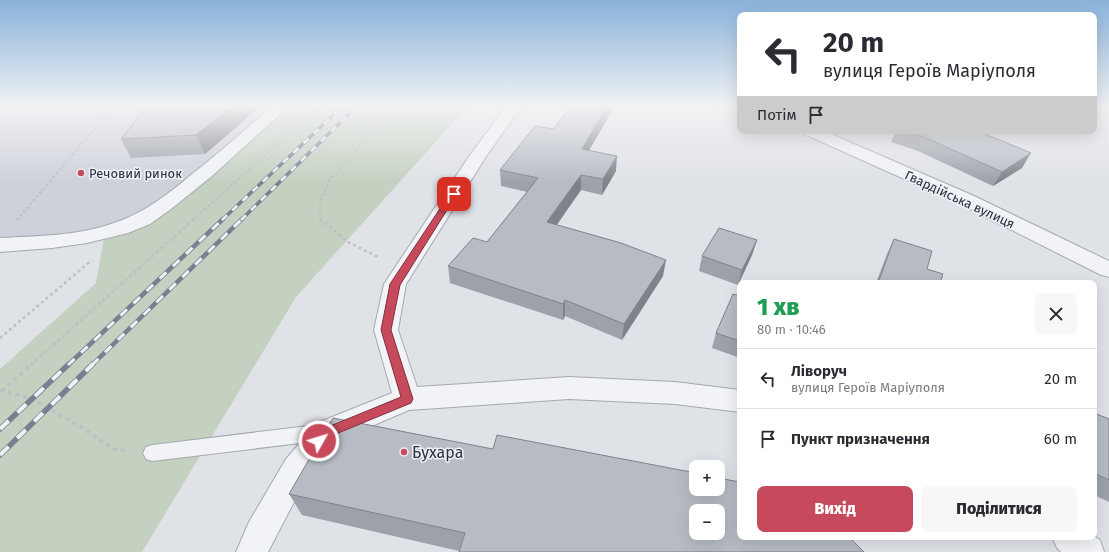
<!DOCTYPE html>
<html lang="uk">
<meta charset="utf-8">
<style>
:root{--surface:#fff;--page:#f7f7f7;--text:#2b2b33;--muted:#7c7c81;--line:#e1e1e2;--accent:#c64a5c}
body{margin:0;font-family:"Fira Sans",sans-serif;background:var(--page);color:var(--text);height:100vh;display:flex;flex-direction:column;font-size:15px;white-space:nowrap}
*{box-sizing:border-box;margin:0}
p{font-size:13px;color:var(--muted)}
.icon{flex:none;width:22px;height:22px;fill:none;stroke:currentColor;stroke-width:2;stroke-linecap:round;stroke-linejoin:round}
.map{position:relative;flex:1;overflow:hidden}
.details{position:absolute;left:737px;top:280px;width:360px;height:260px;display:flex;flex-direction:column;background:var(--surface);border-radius:8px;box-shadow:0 4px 16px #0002}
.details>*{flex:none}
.top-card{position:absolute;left:737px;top:12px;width:360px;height:122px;border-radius:8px;box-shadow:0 4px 16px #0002;background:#fff;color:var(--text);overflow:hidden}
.buttons{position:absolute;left:689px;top:460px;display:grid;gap:8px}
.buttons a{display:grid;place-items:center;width:36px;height:36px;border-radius:8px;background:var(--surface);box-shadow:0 4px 16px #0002;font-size:20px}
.pin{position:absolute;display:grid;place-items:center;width:34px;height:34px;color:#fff;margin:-17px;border-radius:8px;box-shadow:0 2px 6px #0006}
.me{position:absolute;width:44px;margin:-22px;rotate:51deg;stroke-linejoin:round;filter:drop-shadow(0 0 3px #0008)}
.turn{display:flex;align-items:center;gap:14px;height:84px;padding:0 20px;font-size:18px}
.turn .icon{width:52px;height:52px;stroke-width:2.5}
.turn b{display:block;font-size:28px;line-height:34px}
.then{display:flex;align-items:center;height:38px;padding:0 20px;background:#0003;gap:8px;font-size:15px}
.round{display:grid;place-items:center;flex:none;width:42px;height:42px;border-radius:8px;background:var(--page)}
.summary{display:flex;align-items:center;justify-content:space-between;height:68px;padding:0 20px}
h1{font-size:24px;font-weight:800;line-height:30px;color:#1e9e55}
.action{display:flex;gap:8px;margin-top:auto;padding:8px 20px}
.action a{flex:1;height:46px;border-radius:8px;background:var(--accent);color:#fff;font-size:16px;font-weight:800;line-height:46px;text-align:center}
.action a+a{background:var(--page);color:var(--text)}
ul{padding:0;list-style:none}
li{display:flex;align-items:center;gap:12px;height:60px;padding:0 20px;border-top:1px solid var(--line)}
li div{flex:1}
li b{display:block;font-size:15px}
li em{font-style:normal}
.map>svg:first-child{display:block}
</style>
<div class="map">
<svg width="1109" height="552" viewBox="0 0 1109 552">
<rect width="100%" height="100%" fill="#dfe2e7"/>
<path fill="#cdd1d9" d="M0 106H281L199 179 105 233 0 245Z"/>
<path fill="#c4d0c0" d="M281 106H303L204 191 304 106H468L296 297 142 552H0V369L96 283 105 233 199 179Z"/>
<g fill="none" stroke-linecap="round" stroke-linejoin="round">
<g stroke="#a5a9b1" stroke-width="2">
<path id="service" d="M325 424 331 427 334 432 331 437 325 440 152 461 146 459 143 453 146 447 152 445Z"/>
</g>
<g stroke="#a5a9b1" stroke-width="2">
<path id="minor" d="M272 106H289L212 176 171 209 150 224 128 233 87 243 52 248 0 252V238C38 236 78 236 114 223 144 213 167 195 191 175 219 153 245 130 272 106Z
M506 106H522L487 155 406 284 398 330 417 387 569 377 675 382 740 390V412L675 404 569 399 409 410 337 441 306 479 268 552H236L249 522 286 459 317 423 392 393 374 330 384 284 470 155Z
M717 106H740V115L720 109Z
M802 131H824L974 196 1109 261V277L1101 275 960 204 804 134Z
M1094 536 1100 540 1104 552H1061L1057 548 1052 537Z"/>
</g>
<path stroke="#bdc0c6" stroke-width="2" stroke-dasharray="2.5 2.5" stroke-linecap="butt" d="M17 220 114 106
M193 220 319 106
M320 220V201L331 178 396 106"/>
<path stroke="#bdc0c6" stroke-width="2.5" stroke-dasharray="3 3" stroke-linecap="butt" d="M320 219 348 242 380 258
M17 220 18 219
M0 338 92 260
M31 365 194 219"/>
<path stroke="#bdc0c6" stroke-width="3.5" stroke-dasharray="4 4" stroke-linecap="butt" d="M0 390 32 399 81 427 114 449 128 451
M2 391 32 364"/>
<use href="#service" fill="#f1f3f6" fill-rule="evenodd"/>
<use href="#minor" fill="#f1f3f6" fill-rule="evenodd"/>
<g stroke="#798190" stroke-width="3.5">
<path id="rail-far2" d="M222 220 343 106
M241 220 357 106"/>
</g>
<g stroke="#798190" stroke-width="4.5">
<path id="rail-far1" d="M68 365 223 219
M92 365 242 219"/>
</g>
<g stroke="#798190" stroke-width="5.5">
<path id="rail" d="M0 429 69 364
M0 455 93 364"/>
</g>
<use href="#rail-far2" stroke="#eef1f5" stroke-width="2.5" stroke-dasharray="7" stroke-linecap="butt"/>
<use href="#rail-far1" stroke="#eef1f5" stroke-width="3" stroke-dasharray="9" stroke-linecap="butt"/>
<use href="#rail" stroke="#eef1f5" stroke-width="4" stroke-dasharray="12" stroke-linecap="butt"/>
</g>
<path fill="#9da1a9" d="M261 106 205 154 131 158 121 139Z
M570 106H612V111L589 150 616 171 602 195 581 190 557 225 663 276 622 340 565 316 563 320 450 283 448 266 487 242 527 192 501 186 500 170 554 129Z
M896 131H978L1022 168 993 186 918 151 891 142Z
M894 239 927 269 940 283H876L887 254Z
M757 240 752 255 738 285 699 271 702 256Z
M740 296V358L712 348 716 333Z
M1094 413 1109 419V502L1094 495Z
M493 449 459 551 302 515 289 494Z"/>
<path fill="#7f8389" d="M232 106H261L205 154 196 135Z
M607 106H612V111L581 164 582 149Z
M1031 153 1022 168 993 186 1002 172Z
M617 156 616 171 602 195 603 179Z
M581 175V190L547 238V222Z
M757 240 752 255 738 285 742 270Z
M666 260 663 276 622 340 624 324Z
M565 300V316L563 320V304Z"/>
<path fill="#b6bbc4" stroke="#7f8389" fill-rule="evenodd" d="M147 106H232L196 135 121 139Z
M570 106H607L582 149 617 156 603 179 581 175 547 222 621 243 666 260 624 324 565 300 563 304 448 266 473 238 487 242 538 178 500 170 535 126 554 129Z
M907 131H978L1031 153 1002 172 924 137Z
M719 228 757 240 742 270 702 256Z
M894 239 932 251 927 269 943 274 940 283H878Z
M733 294 740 296V341L716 333Z
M1094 413 1109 419V480L1094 473Z
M333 418 493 449 497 435 696 473V489H718V478L740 482V537H849L864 552H459L465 533 289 494ZM696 511H718V533H696Z"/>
<linearGradient id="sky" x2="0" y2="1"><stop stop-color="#89b2da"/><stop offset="0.58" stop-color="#f1f2f4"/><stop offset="1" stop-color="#f1f2f4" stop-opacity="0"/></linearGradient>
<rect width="1109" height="183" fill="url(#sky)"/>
<path fill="#c64a5c" stroke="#81303c" d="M451 192H454L457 194 400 285 391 330 413 399 411 403 331 436 324 445 319 446 315 445 314 441 323 429 401 397 381 330 390 284Z"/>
<g fill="#c64a5c" stroke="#eef1f5" stroke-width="1.5">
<circle cx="81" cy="173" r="4"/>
<circle cx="404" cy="452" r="4"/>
</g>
<g text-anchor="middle" stroke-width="3" stroke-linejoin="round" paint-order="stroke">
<g font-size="13" fill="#29303d" stroke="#eef1f5" text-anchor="start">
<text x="89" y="178">Речовий ринок</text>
</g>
<g font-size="13" fill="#29303d" stroke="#eef1f5">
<text transform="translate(960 199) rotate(25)" y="5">Гвардійська вулиця</text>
</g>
<g font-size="16" fill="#29303d" stroke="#eef1f5" text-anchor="start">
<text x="412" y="458">Бухара</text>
</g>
</g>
</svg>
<div class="buttons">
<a>+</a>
<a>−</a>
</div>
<div class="pin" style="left:454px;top:194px;background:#d93025"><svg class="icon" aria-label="arrive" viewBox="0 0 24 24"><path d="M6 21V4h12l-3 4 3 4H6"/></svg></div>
<svg class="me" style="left:319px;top:441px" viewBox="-20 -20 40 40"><circle r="17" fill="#c64a5c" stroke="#fff" stroke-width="3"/><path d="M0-11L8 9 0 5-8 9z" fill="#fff"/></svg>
<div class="top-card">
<div class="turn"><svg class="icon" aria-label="left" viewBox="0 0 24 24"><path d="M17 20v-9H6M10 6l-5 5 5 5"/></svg><div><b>20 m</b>вулиця Героїв Маріуполя</div></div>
<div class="then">Потім<svg class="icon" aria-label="arrive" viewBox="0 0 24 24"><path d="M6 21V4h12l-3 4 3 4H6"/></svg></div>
</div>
<section class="details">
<div class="summary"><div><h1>1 хв</h1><p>80 m · 10:46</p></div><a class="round"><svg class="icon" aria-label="close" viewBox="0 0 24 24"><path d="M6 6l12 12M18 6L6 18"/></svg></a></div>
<ul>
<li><svg class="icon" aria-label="left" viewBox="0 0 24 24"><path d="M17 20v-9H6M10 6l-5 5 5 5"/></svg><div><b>Ліворуч</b><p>вулиця Героїв Маріуполя</p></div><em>20 m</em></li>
<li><svg class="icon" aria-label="arrive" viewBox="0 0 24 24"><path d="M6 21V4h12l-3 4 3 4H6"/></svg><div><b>Пункт призначення</b></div><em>60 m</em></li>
</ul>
<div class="action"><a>Вихід</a><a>Поділитися</a></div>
</section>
</div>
